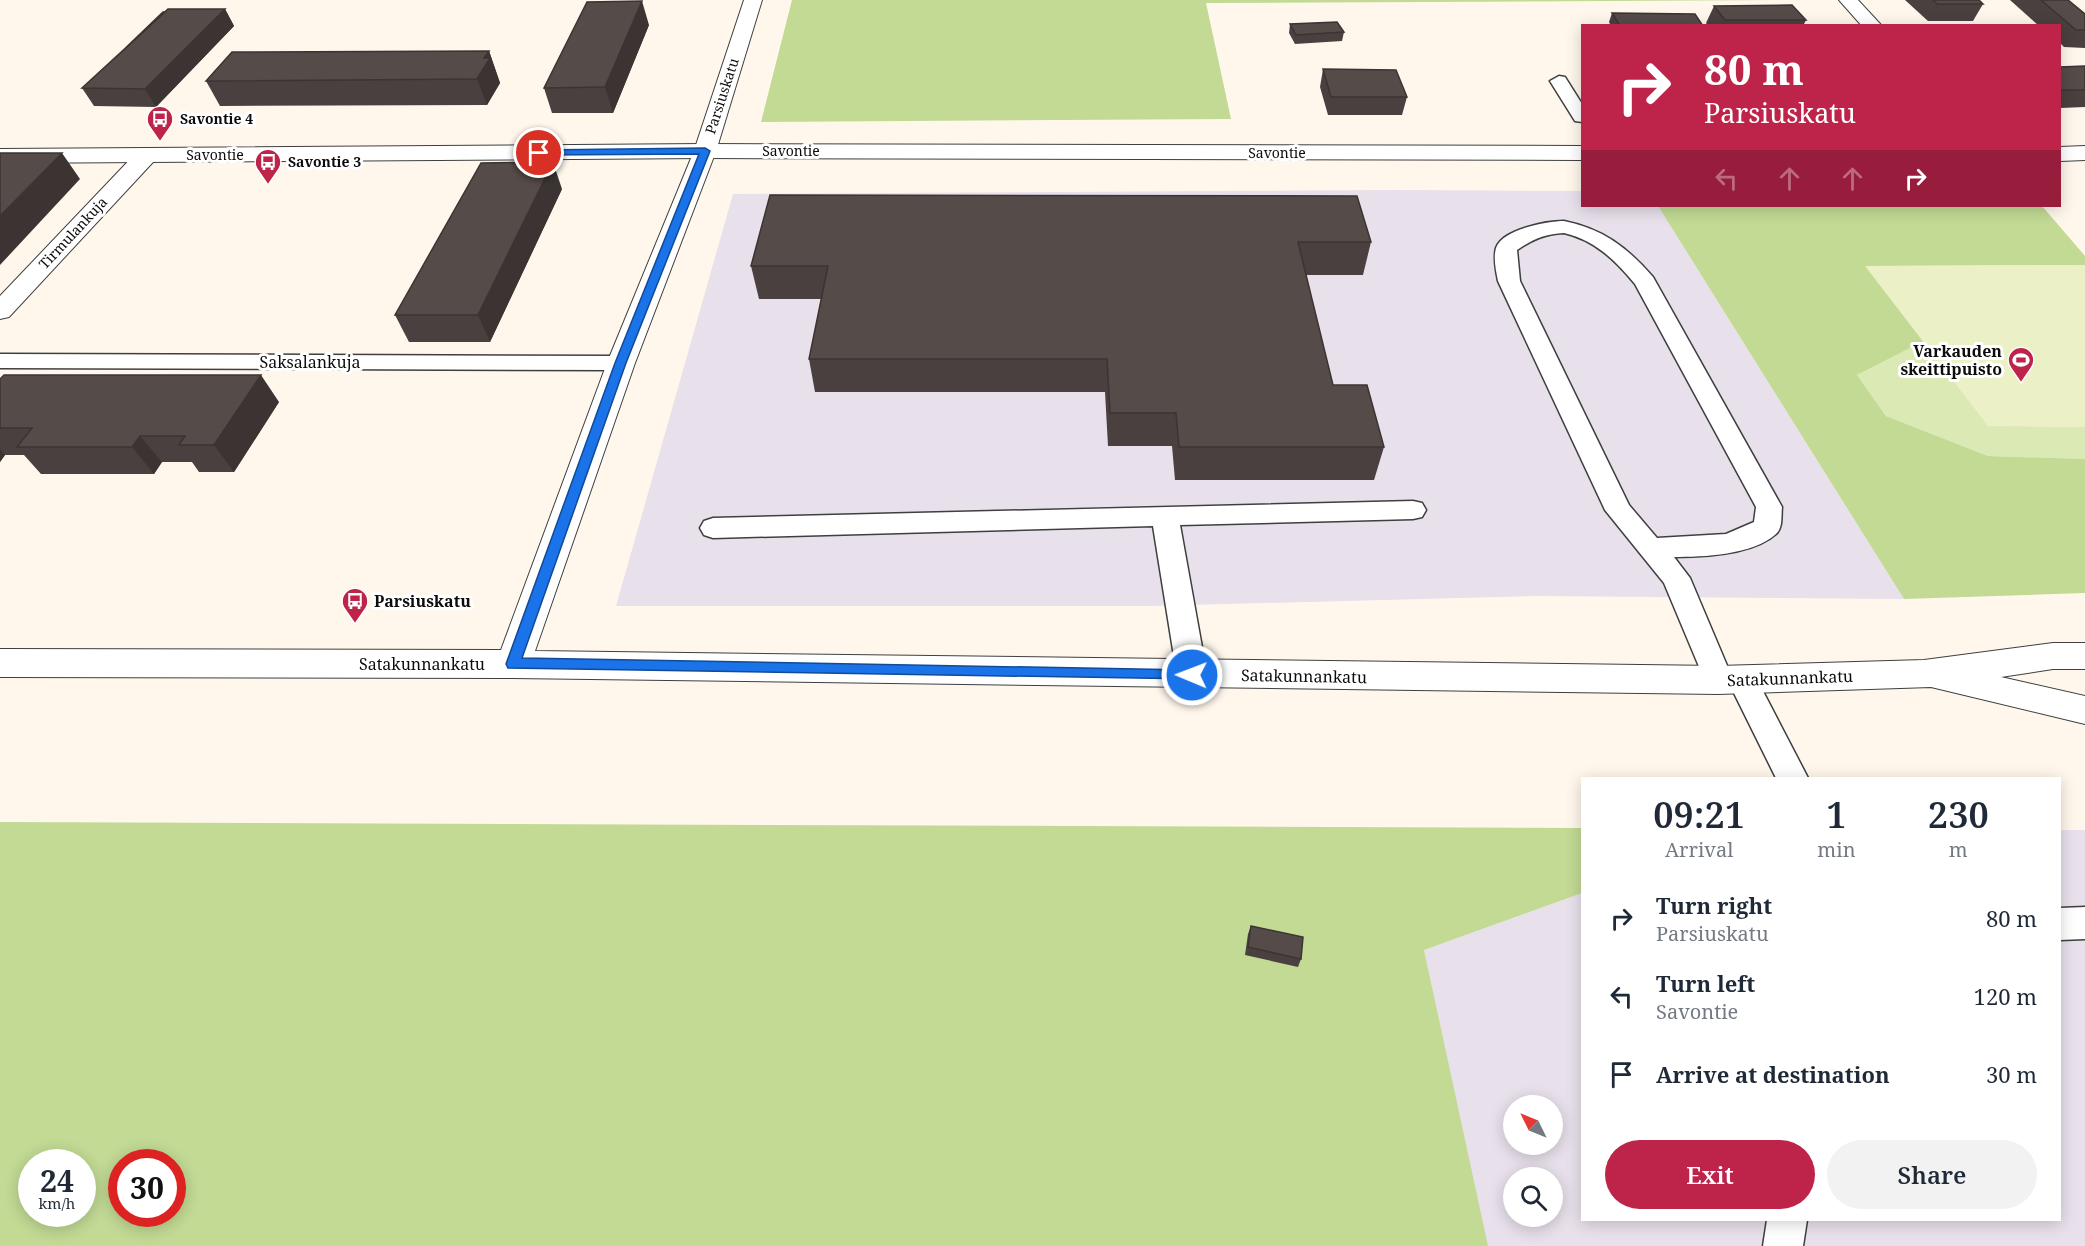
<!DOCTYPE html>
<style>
:root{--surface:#fff;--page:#f2f2f3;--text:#1f2937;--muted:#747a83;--accent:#be234a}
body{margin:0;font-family:"Noto Serif",serif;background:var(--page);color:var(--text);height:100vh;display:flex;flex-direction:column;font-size:22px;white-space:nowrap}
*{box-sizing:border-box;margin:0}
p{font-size:20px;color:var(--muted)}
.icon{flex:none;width:33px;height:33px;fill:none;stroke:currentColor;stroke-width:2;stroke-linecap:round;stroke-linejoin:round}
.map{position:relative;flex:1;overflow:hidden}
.sheet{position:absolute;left:1581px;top:777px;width:480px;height:444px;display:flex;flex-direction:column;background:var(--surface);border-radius:0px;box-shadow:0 3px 15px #0003}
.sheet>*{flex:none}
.guide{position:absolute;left:1581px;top:24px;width:480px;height:183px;border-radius:0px;box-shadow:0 3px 15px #0003;background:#be234a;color:#fff;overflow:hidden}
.needle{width:39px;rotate:313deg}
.buttons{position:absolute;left:1503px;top:1095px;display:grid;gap:12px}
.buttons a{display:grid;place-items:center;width:60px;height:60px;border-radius:50%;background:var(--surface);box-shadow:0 3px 15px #0003;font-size:30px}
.speed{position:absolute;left:18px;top:1149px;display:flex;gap:12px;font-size:30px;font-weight:700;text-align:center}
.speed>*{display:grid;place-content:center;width:78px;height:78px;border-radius:50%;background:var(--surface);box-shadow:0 3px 15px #0003;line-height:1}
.speed small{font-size:15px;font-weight:400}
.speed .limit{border:9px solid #d22;background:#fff;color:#111}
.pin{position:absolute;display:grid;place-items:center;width:51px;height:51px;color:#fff;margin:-26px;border:3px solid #fff;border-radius:50%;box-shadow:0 2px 6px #0007}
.me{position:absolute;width:66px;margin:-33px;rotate:271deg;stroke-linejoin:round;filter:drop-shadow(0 0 4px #0008)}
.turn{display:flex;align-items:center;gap:21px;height:126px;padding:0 24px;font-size:27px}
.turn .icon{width:78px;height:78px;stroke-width:2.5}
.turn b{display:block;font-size:42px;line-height:51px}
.lanes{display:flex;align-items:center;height:57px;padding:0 24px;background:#0003;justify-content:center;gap:30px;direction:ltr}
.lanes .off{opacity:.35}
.eta{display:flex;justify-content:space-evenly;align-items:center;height:102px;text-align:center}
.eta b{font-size:36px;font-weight:600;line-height:42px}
.primary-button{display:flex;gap:12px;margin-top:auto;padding:12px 24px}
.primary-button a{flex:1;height:69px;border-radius:36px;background:var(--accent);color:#fff;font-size:24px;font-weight:600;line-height:69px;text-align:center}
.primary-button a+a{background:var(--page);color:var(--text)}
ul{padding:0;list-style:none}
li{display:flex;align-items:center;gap:18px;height:78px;padding:0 24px}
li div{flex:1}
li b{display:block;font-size:22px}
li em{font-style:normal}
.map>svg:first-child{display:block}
</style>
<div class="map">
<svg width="2085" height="1246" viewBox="0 0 2085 1246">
<rect width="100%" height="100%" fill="#fff7ec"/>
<path fill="#e8e0eb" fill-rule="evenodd" d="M1396 190 1582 191V206H1658L1904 599 1537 596 1149 606H616L733 194Z
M2060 830H2085V1246H1487L1424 950 1582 893V1220H2060ZM1514 1106H1552V1144H1514ZM1514 1178H1552V1216H1514Z"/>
<path fill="#dbe9b5" d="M1924 341 1988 425 2085 427V459L1988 456 1886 416 1857 375Z"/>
<path fill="#c2da94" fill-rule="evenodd" d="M792 0H1802L1206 3 1231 119 761 122Z
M1658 206H2042L2085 256V265L1866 266 1924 341 1857 375 1886 416 1988 456 2085 459V593L1904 599Z
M0 822 1582 828V893L1424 950 1488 1246H0ZM32 1162H82V1214H32ZM122 1162H172V1214H122Z"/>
<path fill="#ebf0c7" d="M2085 265V427L1988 426 1865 266Z"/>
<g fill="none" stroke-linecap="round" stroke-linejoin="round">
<g stroke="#3f3f3f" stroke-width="3">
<path id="service" d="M1559 76 1565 77 1582 104V122L1575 121 1550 81Z
M1564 221C1603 229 1627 247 1653 277L1782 507C1781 516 1783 528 1776 534 1753 555 1703 557 1674 557L1690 578 1731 675 1733 672 1743 668 1753 672 1808 778H1776L1730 685 1728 688 1718 692 1708 688 1664 583 1605 510 1498 281C1496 271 1493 258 1496 248 1502 229 1548 221 1564 221ZM1564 233C1595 240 1616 261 1635 284L1756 507 1754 522 1726 534 1657 538 1629 505 1520 281 1517 250C1533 239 1545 234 1564 233Z
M0 354 621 356 629 358 633 363 629 368 621 370 0 368Z
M1413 501 1422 503 1426 510 1422 517 1413 519 1180 525 1207 675 1202 683 1192 687 1182 683 1177 675 1153 526 713 538 704 535 700 528 704 521 713 518Z
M2085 907V939L2060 940V908Z
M1767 1220H1807L1803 1246H1763Z"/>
</g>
<g stroke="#3f3f3f" stroke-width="2">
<path id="minor" d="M744 0H762L716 151 635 363 535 651 1718 666 1924 660 2053 643H2085V669H2053L2001 677 2085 696V724L1931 687 1718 694 513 678 0 677V649L501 650 607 363 694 151Z
M1839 0H1858L1882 26H1862Z
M146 149 154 151 157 156 154 161 9 317 0 319V296L138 151Z"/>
</g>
<g stroke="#3f3f3f" stroke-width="2">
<path id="tertiary" d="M705 144 1582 146V160L705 158 0 163V149Z
M2085 146V160L2060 161V147Z"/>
</g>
<use href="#service" fill="#fff" fill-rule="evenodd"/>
<use href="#minor" fill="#fff" fill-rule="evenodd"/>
<use href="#tertiary" fill="#fff" fill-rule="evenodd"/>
</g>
<path fill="#49403f" d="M1905 0H1979L1983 4 1973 21H1928Z
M2010 0H2068L2085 14V48L2064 47 2060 43V26H2039Z
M1714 6 1806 20 1803 26H1708L1706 23Z
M225 9 234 26 156 107 94 106 82 88 114 59Z
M1612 13 1703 26H1611L1609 22Z
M1290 24 1344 32 1342 41 1295 44 1289 33Z
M649 25 613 113H552L544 88Z
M489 51 500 83 487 105 220 106 206 81Z
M2085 66V107L2060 108V67Z
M1323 69 1407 97 1402 115H1328L1320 87Z
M562 189 490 342H409L395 315Z
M770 195 1371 242 1363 275H1306L1333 385 1384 447 1374 480H1175L1172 446H1108L1105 392H815L809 359 821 299H759L751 266Z
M0 379 279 402 234 472H199L192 462H162L154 474H41L24 455H5L0 462Z
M1251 926 1301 959 1298 967 1245 955 1248 934Z"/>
<path fill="#3c3433" d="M642 1 649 25 613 113 605 87Z
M225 9 234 26 156 107 145 89Z
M489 51 500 83 487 105 477 79 484 58Z
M62 153 80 179 0 265V216Z
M553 162 562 189 490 342 478 315Z
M261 375 279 402 234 472 214 445Z
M140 436 162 462 154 474 132 447Z
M0 449 5 455 0 462Z"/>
<path fill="#554b49" stroke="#3c3433" stroke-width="1.5" d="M1933 0H1979L1983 4H1937Z
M2041 0H2068L2085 14V30H2076Z
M642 1 605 87 544 88 587 2Z
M1792 5 1806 20H1725L1714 6Z
M168 9H225L145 89 82 88Z
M163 12H165L114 59Z
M1612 13 1695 14 1703 26H1620Z
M1337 22 1344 32 1296 35 1290 24Z
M489 51 484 58H490L477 79 206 81 232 52Z
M2085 66V90H2060V67Z
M1323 69 1396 70 1407 97H1331Z
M0 153H62L0 216Z
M553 162 478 315H395L481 163Z
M770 195 1357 196 1371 242H1298L1333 385H1367L1384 447H1179L1176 413H1110L1107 359H809L828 266H751Z
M4 375H261L214 445H179L185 436H140L132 447H17L32 428H0V379Z
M1251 926 1303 937 1301 959 1248 947Z"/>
<path fill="#1a73e8" stroke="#114b97" stroke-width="1.5" d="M705 148 710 151 626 363 522 658 1192 670 1199 675 1197 679 508 668 506 664 615 363 699 154 539 155 534 153 539 150Z"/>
<defs>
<g id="bus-pin" transform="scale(1.35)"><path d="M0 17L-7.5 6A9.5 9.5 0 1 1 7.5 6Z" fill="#be234a" stroke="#fff"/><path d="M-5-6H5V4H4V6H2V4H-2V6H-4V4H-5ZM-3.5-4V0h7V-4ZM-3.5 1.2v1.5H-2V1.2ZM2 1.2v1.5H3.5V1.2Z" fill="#fff"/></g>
<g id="stadium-pin" transform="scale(1.35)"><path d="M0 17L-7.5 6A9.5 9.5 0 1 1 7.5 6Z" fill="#be234a" stroke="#fff"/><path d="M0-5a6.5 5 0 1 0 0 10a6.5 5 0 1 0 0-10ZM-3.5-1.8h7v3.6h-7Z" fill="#fff"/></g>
</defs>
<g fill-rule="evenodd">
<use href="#bus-pin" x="160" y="119"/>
<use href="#bus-pin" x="268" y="162"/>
<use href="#stadium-pin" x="2021" y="360"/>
<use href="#bus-pin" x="355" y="601"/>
</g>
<g text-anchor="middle" stroke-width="6" stroke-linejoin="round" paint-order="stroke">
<g font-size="14" fill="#0c0c0c" stroke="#fff">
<text transform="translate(722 96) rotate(-72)" y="5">Parsiuskatu</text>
<text x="791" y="156">Savontie</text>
<text x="1277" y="158">Savontie</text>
<text x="215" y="160">Savontie</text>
<text transform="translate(73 233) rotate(-47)" y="5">Tirmulankuja</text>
</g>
<g font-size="14" font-weight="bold" fill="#0c0c0c" stroke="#fff" text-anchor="start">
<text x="180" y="124">Savontie 4</text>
<text x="288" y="167">Savontie 3</text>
</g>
<g font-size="16" font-weight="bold" fill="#0c0c0c" stroke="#fff" text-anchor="end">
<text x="2002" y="357">Varkauden<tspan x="2002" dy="18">skeittipuisto</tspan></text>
<text x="374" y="607" text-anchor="start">Parsiuskatu</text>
</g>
<g font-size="16" fill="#0c0c0c" stroke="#fff">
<text x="310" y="368">Saksalankuja</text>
<text x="422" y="670">Satakunnankatu</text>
<text transform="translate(1304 676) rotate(1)" y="6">Satakunnankatu</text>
<text transform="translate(1790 678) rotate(-2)" y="6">Satakunnankatu</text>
</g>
</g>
</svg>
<div class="buttons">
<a><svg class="needle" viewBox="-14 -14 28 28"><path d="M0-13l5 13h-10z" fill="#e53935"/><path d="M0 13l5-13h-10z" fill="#747a83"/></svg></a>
<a><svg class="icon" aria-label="search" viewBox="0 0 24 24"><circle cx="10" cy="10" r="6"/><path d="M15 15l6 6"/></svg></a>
</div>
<div class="speed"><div>24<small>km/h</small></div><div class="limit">30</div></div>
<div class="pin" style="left:539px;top:153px;background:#d93025"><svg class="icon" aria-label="arrive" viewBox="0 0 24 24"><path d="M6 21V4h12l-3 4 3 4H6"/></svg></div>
<svg class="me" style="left:1192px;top:675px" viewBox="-20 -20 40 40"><circle r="17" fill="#1a73e8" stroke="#fff" stroke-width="3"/><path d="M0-11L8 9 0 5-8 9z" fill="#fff"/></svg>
<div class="guide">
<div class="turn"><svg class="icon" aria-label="right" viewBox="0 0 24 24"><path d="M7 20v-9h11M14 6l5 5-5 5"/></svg><div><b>80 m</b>Parsiuskatu</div></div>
<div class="lanes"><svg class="icon off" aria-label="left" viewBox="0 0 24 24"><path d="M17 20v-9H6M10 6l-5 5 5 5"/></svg><svg class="icon off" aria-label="ahead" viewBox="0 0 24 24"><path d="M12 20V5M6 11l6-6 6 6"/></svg><svg class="icon off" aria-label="ahead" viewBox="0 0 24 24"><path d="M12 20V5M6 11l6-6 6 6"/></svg><svg class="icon" aria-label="right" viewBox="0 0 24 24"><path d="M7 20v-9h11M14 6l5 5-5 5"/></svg></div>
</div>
<section class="sheet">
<div class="eta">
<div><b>09:21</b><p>Arrival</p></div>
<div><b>1</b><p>min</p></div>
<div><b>230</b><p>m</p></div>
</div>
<ul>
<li><svg class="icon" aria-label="right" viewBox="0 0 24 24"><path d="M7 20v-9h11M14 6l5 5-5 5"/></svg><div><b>Turn right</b><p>Parsiuskatu</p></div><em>80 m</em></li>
<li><svg class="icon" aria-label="left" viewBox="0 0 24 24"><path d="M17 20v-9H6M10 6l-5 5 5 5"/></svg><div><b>Turn left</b><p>Savontie</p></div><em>120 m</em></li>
<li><svg class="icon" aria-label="arrive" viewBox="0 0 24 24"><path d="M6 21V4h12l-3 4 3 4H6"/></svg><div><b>Arrive at destination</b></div><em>30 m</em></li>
</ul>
<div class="primary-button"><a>Exit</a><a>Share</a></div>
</section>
</div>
